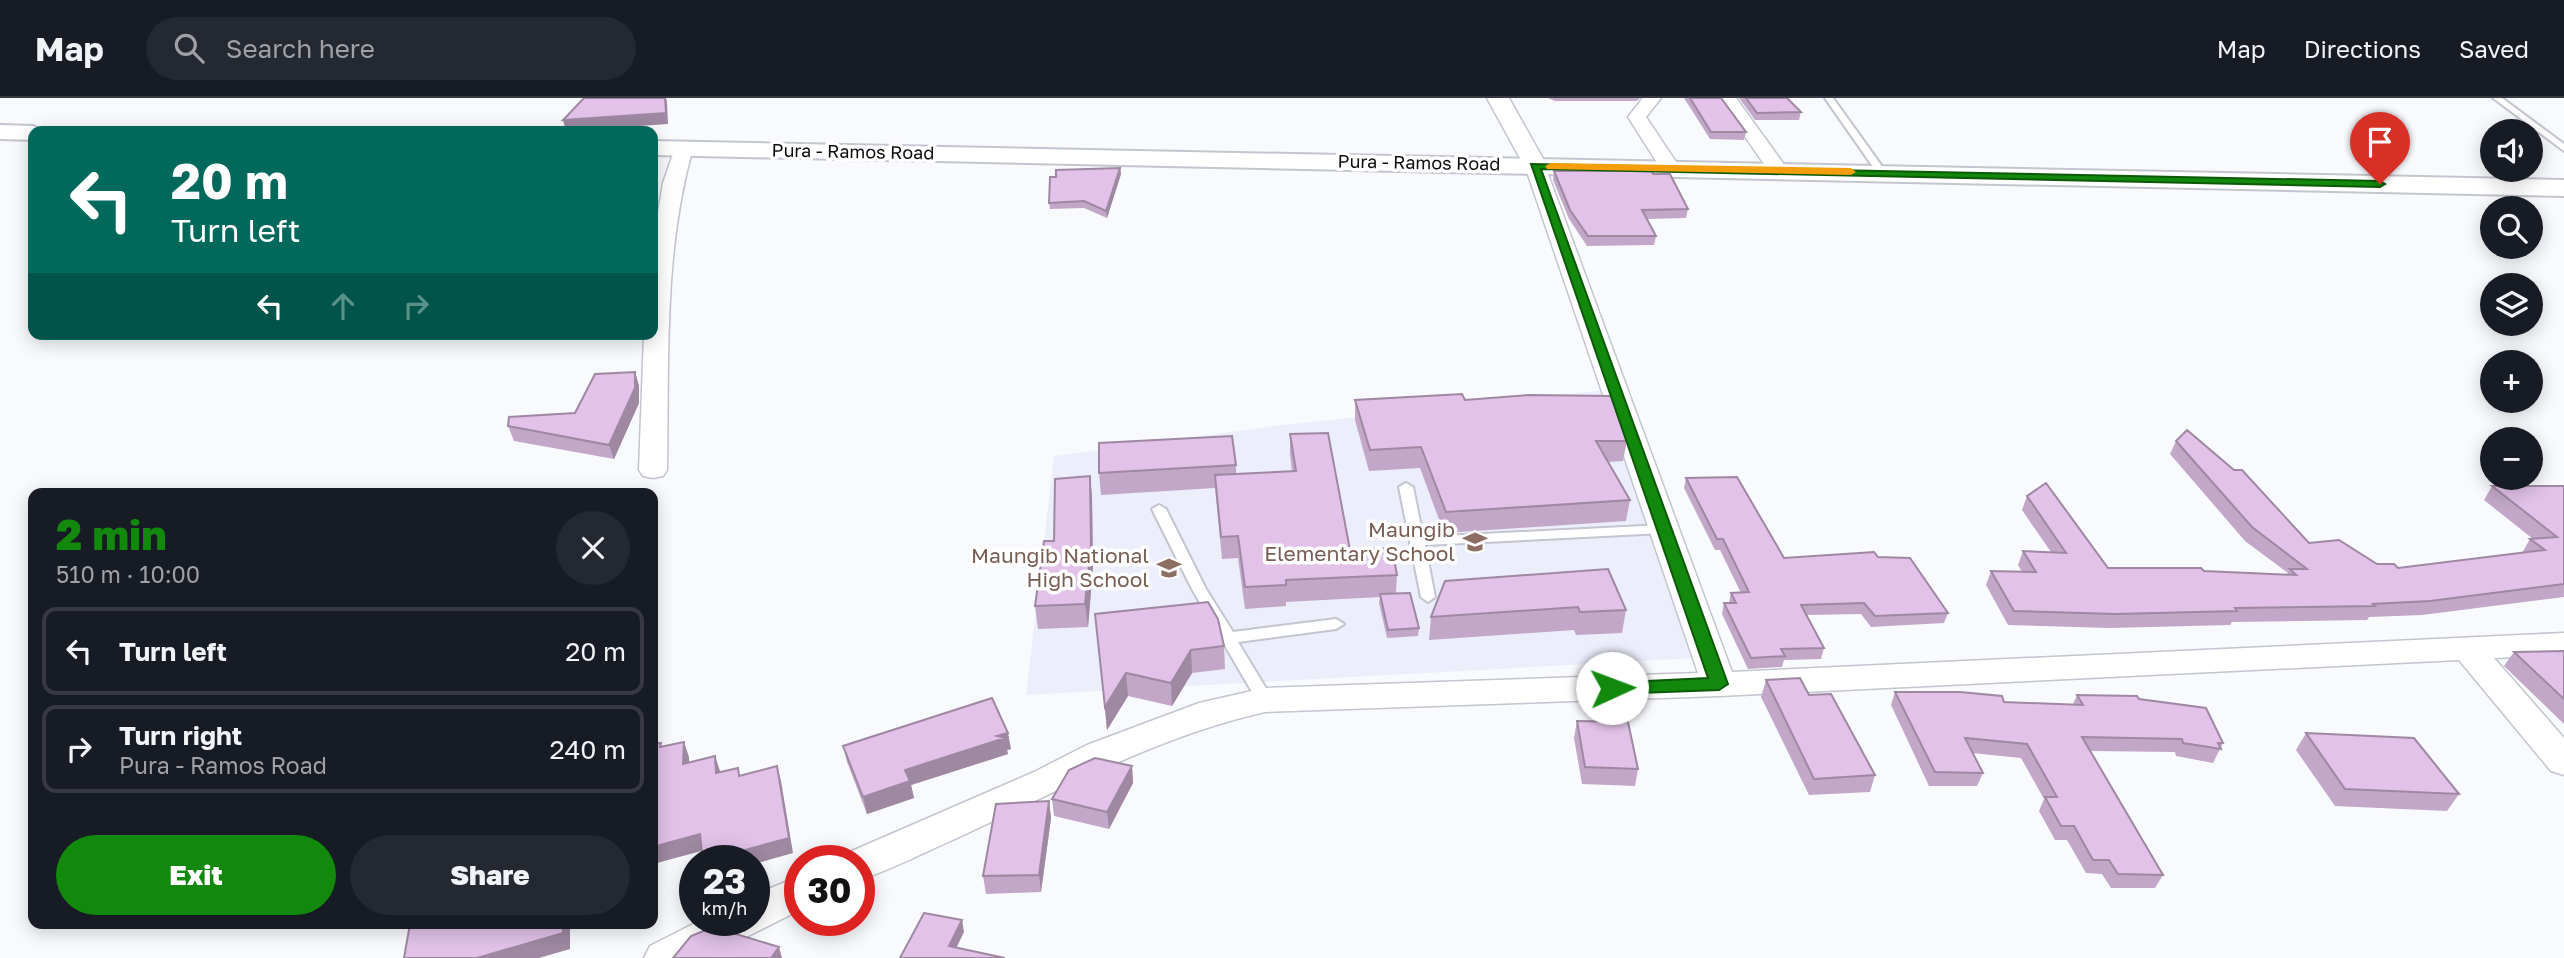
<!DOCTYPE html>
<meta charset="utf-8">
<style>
:root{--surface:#171b24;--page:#242831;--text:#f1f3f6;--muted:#9ea1a6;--line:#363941;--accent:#12890d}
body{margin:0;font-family:"Golos Text",sans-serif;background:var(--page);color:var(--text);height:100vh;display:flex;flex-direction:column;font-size:26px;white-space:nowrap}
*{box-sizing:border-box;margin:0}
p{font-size:23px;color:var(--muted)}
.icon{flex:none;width:38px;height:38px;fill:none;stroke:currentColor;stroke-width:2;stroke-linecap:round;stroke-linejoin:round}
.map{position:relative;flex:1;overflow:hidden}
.side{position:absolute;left:28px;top:390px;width:630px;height:441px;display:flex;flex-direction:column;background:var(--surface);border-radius:14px;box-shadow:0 4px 18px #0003}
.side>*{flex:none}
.banner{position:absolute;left:28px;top:28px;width:630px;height:214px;border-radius:14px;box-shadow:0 4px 18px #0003;background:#00695c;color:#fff;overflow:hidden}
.fabs{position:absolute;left:2480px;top:21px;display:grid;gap:14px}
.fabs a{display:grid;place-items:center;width:63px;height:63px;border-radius:50%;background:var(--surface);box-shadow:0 4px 18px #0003;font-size:35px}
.speed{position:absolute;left:679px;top:747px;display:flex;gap:14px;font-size:35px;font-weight:700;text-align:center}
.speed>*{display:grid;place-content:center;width:91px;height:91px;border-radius:50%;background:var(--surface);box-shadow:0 4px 18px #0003;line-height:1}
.speed small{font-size:18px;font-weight:400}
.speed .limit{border:10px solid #d22;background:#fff;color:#111}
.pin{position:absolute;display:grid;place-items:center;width:60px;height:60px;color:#fff;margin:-72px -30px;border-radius:50% 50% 50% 0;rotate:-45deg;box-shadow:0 0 7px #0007}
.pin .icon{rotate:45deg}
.me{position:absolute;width:77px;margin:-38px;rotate:88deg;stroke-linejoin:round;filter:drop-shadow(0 0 5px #0008)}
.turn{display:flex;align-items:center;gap:24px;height:147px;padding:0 28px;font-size:32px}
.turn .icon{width:91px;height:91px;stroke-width:2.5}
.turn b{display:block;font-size:49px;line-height:60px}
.lanes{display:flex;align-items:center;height:66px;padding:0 28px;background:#0003;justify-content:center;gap:35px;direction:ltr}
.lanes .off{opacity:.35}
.round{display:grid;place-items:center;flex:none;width:74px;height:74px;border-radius:37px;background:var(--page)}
.summary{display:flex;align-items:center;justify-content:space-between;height:119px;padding:0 28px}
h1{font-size:42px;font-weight:800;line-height:52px;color:var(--accent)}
.primary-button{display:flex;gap:14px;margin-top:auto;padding:14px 28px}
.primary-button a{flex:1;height:80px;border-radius:42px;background:var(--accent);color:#fff;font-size:28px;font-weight:800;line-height:80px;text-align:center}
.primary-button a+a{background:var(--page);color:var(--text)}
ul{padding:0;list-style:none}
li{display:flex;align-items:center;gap:21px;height:88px;margin:0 14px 10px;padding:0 14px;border:4px solid var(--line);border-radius:14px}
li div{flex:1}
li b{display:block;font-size:26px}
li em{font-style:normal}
header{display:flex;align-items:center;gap:42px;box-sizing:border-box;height:98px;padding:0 35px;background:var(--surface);border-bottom:2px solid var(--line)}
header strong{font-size:33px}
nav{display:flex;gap:38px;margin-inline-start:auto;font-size:24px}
.search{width:490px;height:63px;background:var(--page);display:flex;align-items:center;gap:18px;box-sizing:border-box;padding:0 24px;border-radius:38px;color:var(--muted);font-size:26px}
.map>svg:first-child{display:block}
</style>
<header>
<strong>Map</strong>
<div class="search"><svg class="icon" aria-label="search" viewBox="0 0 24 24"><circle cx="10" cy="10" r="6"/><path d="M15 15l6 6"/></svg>Search here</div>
<nav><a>Map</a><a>Directions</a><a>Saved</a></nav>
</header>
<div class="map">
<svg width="2564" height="860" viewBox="0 0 2564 860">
<rect width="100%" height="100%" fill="#f9fafe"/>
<path fill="#eceefc" d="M1606 292 1696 560 1026 597 1054 358 1275 328Z"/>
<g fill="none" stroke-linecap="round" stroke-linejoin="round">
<g stroke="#c3c5cf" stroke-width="4">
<path id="service" d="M1825 0H1833L1886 74 1884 76H1878Z
M2493 0H2502L2564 46V53Z
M1406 385 1413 389 1423 439 1664 427 1671 431 1664 435 1425 447 1435 499 1428 504 1421 499 1399 389Z
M1159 407 1166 411 1206 491 1233 534 1336 521 1344 526 1336 531 1238 544 1273 602 1271 606H1259L1192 491 1152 411Z"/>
</g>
<g stroke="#c3c5cf" stroke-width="3">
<path id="minor" d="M1643 0H1661L1646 19 1680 70 1677 74H1663L1628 19Z
M1718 0H1736L1788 72 1785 76H1771Z
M684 44 693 50C663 155 669 264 667 372L663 378 653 380 643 378 639 372 644 236H653V143L663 85 675 50Z
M1535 62 1545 68 1732 574 2564 535V557L2494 560 2564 640V677L2551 673 2459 562 1719 598 1265 614C1153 639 1052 697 948 744 919 757 890 772 859 782V763H841L845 756 1034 674 1087 647 1199 605 1265 590 1698 575 1525 68Z
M800 778V812L704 860H644L650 848 701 822H754V797Z"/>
</g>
<g stroke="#c3c5cf" stroke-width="3">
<path id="tertiary" d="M1487 0H1509L1547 68 1543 73H1527Z"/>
</g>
<g stroke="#c3c5cf" stroke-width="4">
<path id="secondary" d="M0 27 33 28 44 33H33V42L0 41Z
M653 43 2564 82V98L653 57Z"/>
</g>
<use href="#service" fill="#fff" fill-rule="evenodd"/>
<use href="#minor" fill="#fff" fill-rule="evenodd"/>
<use href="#tertiary" fill="#fff" fill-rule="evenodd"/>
<use href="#secondary" fill="#fff" fill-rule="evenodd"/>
</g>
<path fill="#c2a7c8" d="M1548 0H1640L1637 3H1555Z
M1684 0H1722L1746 34 1744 42 1710 41Z
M1739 0H1787L1801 14 1799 22H1755Z
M1120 70 1121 76 1107 120 1084 110 1050 111 1049 105Z
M1554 73 1688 111 1686 120 1647 121 1656 138 1654 147 1587 148 1569 121 1553 82Z
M635 274 639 288V305L614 361 514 343 508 328 575 315Z
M1355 302H1465L1627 343 1623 363 1608 364 1630 402 1626 423 1444 435 1420 370 1369 373 1355 322Z
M1290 336 1350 452 1397 477 1396 495 1419 530 1418 538 1387 540 1379 505 1380 499 1286 504V508L1245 511 1238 460 1222 461 1215 390 1101 397 1099 375 1236 367V376L1292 373 1290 356Z
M2176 343 2309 445 2377 466 2398 470 2522 455 2530 441H2533L2484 402 2492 388H2564V499L2422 517 2369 519 2367 522 2232 524 2230 527 2109 530 2008 527 1986 487 1991 473 2022 474 2018 467 2023 453 2051 454 2022 412 2027 398 2108 470 2287 477 2288 475 2245 443 2170 356Z
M1090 378 1092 400 1093 469 1088 529 1038 531 1035 508 1054 443Z
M1686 380 1784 460 1878 459 1948 515 1944 525 1871 529 1861 516 1807 517 1824 550 1821 561 1784 562 1782 569 1748 571 1722 516 1724 505H1729L1731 495H1741L1720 452H1715L1684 390Z
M1445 483 1626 512 1622 535 1576 537 1574 532 1429 542 1431 519Z
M1095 516 1224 548 1225 571 1192 575 1172 608 1128 598 1107 632Z
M2564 553V626L2504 568 2514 554Z
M1766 582 1809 597 1875 677 1870 694 1809 697 1761 599Z
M1895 594 2004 604 2073 606 2077 597 2139 601 2223 645 2213 665 2176 658 2175 654 2090 653 2163 777 2155 790H2111L2102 776 2086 775 2067 742H2055L2039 713 2044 701 2021 660 1972 655 1983 675 1977 688H1929L1891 607Z
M1577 623 1638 671 1635 688 1582 686 1574 640Z
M2306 635 2459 696 2447 713 2335 708 2296 652Z
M843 648 1011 651 1007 652 1008 656 911 687 914 700 867 716 847 664Z
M1132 668 1133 685 1109 731 1054 718 1052 701Z
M1049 703 1051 720 1041 794 986 796 983 778Z"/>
<path fill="#9e88a2" d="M665 0H666L667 4 668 26 566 33 563 22Z
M1120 70 1121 76 1107 120 1106 113Z
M635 274 639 288V305L614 361 609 347Z
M1090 378 1092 400 1093 469 1088 529 1085 506Z
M1191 552 1192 575 1172 608 1171 585Z
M1126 575 1128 598 1107 632 1105 609Z
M1008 635 1011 651 1007 652 1008 656 911 687 914 700 867 716 863 699 905 672 997 638Z
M684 644 689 659V681L683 666Z
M715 658 720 673 721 690 716 675Z
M777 668 781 683 793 755 754 766V763H705Z
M1132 668 1133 685 1109 731 1107 714Z
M1049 703 1051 720 1041 794 1039 777Z
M700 736 705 752 657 765 658 795 653 796V749Z
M962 822 964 834 952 859 949 848Z
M563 826H570V851L539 860H477Z
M779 849 782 860H771Z"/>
<path fill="#e2c2e8" stroke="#9e88a2" stroke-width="2" d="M584 0H665L666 15 563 22Z
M1690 0H1721L1746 34H1711Z
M1746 0H1787L1801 14 1757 15Z
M1120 70 1106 113 1084 103 1049 105 1050 79H1056V72Z
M1554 73H1652L1653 76H1670L1688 111 1642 112 1656 138H1588L1570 112Z
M635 274V290L609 347 508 328 509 319 575 315 595 276Z
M1462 296 1465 302 1528 297 1611 298 1627 343H1596L1630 402 1446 414 1421 349 1370 352 1355 302Z
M2187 332 2234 372H2242L2309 445 2339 442 2377 466H2394L2398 470 2545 452 2530 441 2557 439 2492 388H2564V486L2430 503 2373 506 2375 508 2235 510 2237 513 2115 516 2014 513 1991 473 2036 474 2023 453 2066 455 2027 398 2046 385 2108 470H2201L2204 473 2296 477 2290 471H2307L2252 429 2176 343Z
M1328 335 1350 452 1392 450 1397 477 1286 482V487L1245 489 1238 438 1221 439 1215 377 1296 373 1290 336Z
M1232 338 1236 367 1099 375V345Z
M1090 378 1091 446 1085 506 1035 508 1044 443H1054L1055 381Z
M1737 379 1784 460 1874 454 1878 459 1910 460 1948 515 1875 518 1864 505 1801 507 1824 550 1781 551 1785 558 1751 560 1724 505H1736L1731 495 1749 494 1723 441H1717L1686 380Z
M1608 471 1626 512 1580 514 1578 509 1431 519 1445 483Z
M1410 495 1419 530 1388 532 1380 496Z
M1208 504 1218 521 1224 548 1191 552 1171 585 1126 575 1105 609 1095 516Z
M2564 553V601L2514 554Z
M1800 580 1809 597 1831 596 1875 677 1814 681 1766 582Z
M1895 594H1960L2002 598 2004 604 2083 607 2077 597 2137 598 2139 601 2206 610 2223 645H2218L2221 651 2183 645 2182 641 2082 639 2163 777 2118 776 2109 762H2093L2074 728H2061L2045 699H2057L2027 646 1965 640 1983 675 1935 674Z
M992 600 1008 635 997 638 1005 640 905 672 910 683 863 699 843 648Z
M1577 623 1628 624 1638 671 1585 669Z
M2306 635 2414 640 2459 696 2345 691Z
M684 644 683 666 715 658 716 675 738 670 739 678 777 668 789 740 705 763H703L700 736 653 749V646L661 645 660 649Z
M1095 660 1132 668 1107 714 1052 701 1069 672Z
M1049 703 1039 777 983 778 996 706Z
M924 815 962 822 949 848 1005 860H900Z
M410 826H563V835L477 860H404Z
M713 829 779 849 771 860H673L691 838Z"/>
<path fill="#12890d" stroke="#0c5908" stroke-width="2" d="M1531 66 2380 83 2385 86 2380 89 1541 71 1728 586 1719 592 1612 596 1603 590 1606 585 1708 580Z"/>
<path fill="#f59e0b" d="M1551 65 1851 70 1856 74 1851 77 1547 71 1545 68Z"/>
<defs>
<g id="school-bare" transform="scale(1.89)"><path d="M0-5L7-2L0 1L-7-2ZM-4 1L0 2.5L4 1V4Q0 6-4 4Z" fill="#8d6e63" stroke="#fff" stroke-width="2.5" paint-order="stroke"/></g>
</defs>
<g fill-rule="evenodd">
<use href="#school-bare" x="1475" y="444"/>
<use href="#school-bare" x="1169" y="470"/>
</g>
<g text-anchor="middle" stroke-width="7" stroke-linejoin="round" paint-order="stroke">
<g font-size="18" fill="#0b0c0f" stroke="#fff">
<text transform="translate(853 54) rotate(1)" y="6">Pura - Ramos Road</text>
<text transform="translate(1419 65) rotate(1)" y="6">Pura - Ramos Road</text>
</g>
<g font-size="21" fill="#785e54" stroke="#fff" text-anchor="end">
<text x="1455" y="439">Maungib<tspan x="1455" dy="24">Elementary School</tspan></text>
<text x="1149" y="465">Maungib National<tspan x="1149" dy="24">High School</tspan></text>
</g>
</g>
</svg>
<div class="fabs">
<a><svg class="icon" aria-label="sound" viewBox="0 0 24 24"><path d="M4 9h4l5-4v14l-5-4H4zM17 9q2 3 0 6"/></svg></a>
<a><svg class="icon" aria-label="search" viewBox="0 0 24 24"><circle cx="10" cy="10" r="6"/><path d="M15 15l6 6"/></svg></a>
<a><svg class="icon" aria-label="layers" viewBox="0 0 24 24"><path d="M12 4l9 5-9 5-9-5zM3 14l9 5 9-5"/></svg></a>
<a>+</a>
<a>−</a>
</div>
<div class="speed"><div>23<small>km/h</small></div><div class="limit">30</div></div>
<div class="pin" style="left:2380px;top:86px;background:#d93025"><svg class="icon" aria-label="arrive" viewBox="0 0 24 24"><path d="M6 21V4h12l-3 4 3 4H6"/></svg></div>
<svg class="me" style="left:1612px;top:590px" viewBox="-20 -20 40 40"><circle r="19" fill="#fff"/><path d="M0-13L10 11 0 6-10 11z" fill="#12890d"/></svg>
<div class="banner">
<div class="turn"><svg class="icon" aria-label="left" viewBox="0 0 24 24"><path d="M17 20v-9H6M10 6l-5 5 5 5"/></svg><div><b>20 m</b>Turn left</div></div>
<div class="lanes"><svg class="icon" aria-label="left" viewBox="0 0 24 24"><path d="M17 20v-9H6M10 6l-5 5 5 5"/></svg><svg class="icon off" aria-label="ahead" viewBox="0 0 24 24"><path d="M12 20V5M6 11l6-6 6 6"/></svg><svg class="icon off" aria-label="right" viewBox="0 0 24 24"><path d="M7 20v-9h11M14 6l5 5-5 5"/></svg></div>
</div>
<section class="side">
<div class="summary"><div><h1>2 min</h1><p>510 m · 10:00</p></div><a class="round"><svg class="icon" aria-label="close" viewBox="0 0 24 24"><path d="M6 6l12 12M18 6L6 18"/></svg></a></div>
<ul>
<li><svg class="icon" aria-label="left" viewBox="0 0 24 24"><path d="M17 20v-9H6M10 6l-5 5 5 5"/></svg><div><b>Turn left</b></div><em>20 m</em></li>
<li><svg class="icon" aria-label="right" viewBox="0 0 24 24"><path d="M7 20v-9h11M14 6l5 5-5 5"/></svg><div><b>Turn right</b><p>Pura - Ramos Road</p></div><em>240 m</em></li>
</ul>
<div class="primary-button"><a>Exit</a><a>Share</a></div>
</section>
</div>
